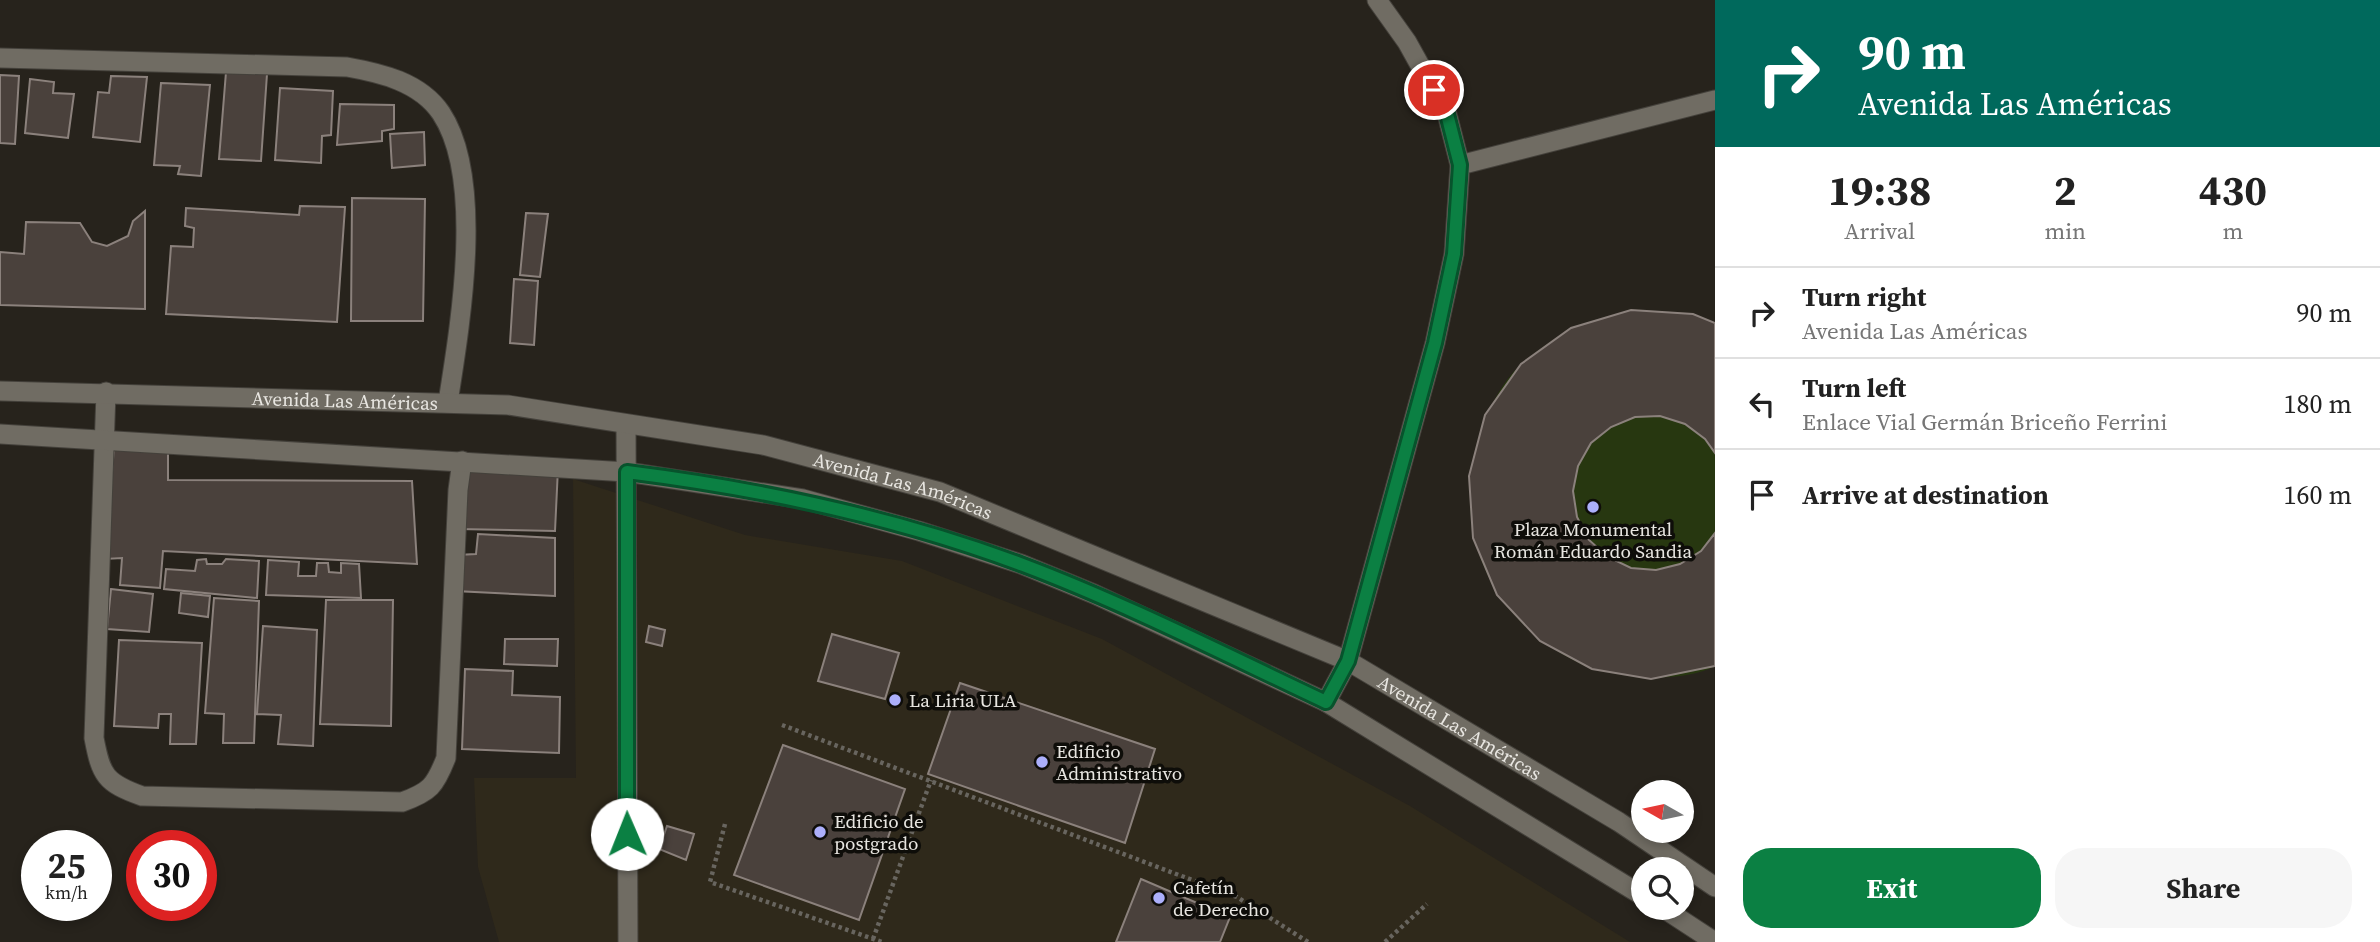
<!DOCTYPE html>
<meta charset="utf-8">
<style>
:root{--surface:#fff;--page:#f6f6f6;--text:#222;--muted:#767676;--line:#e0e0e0;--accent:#0b8043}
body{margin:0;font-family:"Source Serif 4",serif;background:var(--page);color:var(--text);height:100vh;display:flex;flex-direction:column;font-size:26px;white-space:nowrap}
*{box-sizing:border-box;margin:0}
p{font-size:23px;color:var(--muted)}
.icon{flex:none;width:38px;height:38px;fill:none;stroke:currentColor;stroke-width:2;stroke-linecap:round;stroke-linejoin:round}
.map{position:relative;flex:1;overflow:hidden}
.panel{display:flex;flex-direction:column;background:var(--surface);width:665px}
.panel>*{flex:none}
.top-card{background:#00695c;color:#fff;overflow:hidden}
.needle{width:46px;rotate:279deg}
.controls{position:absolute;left:1631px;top:780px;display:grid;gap:14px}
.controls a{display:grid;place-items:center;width:63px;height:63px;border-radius:50%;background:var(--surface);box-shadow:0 4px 10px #0003;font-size:35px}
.speed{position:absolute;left:21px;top:830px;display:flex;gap:14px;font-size:35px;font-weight:700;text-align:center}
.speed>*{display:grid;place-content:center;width:91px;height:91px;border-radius:50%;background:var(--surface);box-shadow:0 4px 10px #0003;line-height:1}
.speed small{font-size:18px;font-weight:400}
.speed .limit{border:10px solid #d22;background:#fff;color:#111}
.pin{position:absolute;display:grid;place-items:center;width:60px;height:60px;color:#fff;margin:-30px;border:4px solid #fff;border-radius:50%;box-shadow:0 2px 7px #0007}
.me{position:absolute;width:77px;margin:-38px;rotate:359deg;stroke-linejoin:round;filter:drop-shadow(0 0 5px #0008)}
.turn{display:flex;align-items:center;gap:24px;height:147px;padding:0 28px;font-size:32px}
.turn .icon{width:91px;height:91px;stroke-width:2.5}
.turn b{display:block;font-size:49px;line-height:60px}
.eta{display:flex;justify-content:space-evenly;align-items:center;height:119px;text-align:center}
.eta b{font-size:42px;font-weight:700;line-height:49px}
.action{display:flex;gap:14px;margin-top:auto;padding:14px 28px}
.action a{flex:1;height:80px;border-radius:28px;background:var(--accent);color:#fff;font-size:28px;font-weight:700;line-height:80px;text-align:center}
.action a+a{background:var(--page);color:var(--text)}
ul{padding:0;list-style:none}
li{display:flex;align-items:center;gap:21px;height:91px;padding:0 28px;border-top:2px solid var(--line)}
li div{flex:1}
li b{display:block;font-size:26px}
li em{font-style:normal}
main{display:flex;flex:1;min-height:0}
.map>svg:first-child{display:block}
</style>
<main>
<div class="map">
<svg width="1715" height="942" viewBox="0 0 1715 942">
<rect width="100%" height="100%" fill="#27231c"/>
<path fill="#2f291b" d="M573 479 745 535 902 561 1102 639 1410 806 1630 942H499L478 867 474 778H576Z"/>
<path fill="#273710" d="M1631 310 1693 314 1715 323V666C1691 679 1653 679 1627 675 1615 673 1601 672 1590 668 1499 630 1451 542 1477 445 1485 417 1499 383 1523 363 1560 331 1585 323 1631 310Z"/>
<path fill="#4a413c" stroke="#8b817c" stroke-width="2" d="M226 72 267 74 261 161 219 159Z
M0 75 19 76 15 144 0 143Z
M111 76 147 77 140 142 93 137 98 92 109 93Z
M30 79 54 82 53 93 74 94 68 138 25 133Z
M161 83 210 85 201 176 178 174 180 166 154 165Z
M280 88 333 91 331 135 322 136 321 163 275 160Z
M340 104 394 105V129L382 131V141L337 145Z
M424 132 425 165 392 168 390 134Z
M352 198 425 199 423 321H351Z
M300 206 345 207 337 322 166 314 171 246 193 247 194 228 185 226 186 208 299 215Z
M145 211V309L0 305V252L24 254 26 222 80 223 92 242 107 246 128 236 133 221Z
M526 213 548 214 540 277 520 275Z
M514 279 538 281 534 345 510 343Z
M1631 310 1693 314 1715 323V453L1705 439 1685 424 1660 416 1635 417 1611 427 1591 443 1578 466 1573 491 1577 517 1589 540 1608 557 1631 568 1656 570 1680 564 1701 551 1715 533V666L1651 679 1592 669 1540 641 1497 595 1473 538 1469 476 1485 415 1521 364 1571 328Z
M114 447 168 452V480L412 481 417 564 163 551 160 588 120 585 122 558 105 559Z
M463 467 558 468 555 531 458 529Z
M478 534 555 538V596L455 591 457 555 476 554Z
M206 559 207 564H222L226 559 259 561 257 598 164 589 166 569 195 571 197 560Z
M268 560 299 562 298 576H316L317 563H328L329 572 341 573V563L359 564 361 598 266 595Z
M111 589 153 594 149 632 107 629Z
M181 593 210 596 208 617 179 613Z
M214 598 259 601 254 743H223L224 714 205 713Z
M326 600H393L391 726 320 724Z
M263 626 317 630 313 746 278 744 281 715 257 714Z
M649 626 665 630 662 646 646 642Z
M832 634 899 653 885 699 818 681Z
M505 639H558L557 666 504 664Z
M119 640 202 643 196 744H170L171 714H159L158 728 114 726Z
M465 669 513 671 512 695 560 697 559 753 462 749Z
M960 683 1155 749 1125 843 928 774Z
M783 745 905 789 859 920 734 875Z
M667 826 694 834 686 860 659 849Z
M1141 879 1230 917 1220 942H1116Z"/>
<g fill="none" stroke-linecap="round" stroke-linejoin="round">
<g stroke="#44413b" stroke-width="21">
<path id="minor" d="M0 58 347 67C381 73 420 82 441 113 485 179 460 326 448 402
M1460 165 1715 100
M106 392 94 738C101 775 105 783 142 796L402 802C430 792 435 786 446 758L458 490 462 461
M626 424 628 942
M1326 702 1348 661 1435 343 1454 254 1460 165 1447 114 1407 42 1377 0"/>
</g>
<g stroke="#44413b" stroke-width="21">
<g id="tertiary">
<path id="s1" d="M0 391 508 405 763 445 940 492 1348 661 1619 822 1715 887"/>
<path d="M0 434 627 472 803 499 919 531 1021 564 1094 594 1326 702 1643 896"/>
<path d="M1663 908 1715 942"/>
</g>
</g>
<path stroke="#68655f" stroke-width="4.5" stroke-dasharray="3.5 3.5" stroke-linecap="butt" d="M782 725 1237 897 1308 942
M725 824 710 882 882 942
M873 939 931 780
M1385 942 1427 904"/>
<use href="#minor" stroke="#706c63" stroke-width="19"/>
<use href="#tertiary" stroke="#706c63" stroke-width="19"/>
</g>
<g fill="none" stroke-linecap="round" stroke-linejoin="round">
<g stroke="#07532c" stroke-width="18">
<path id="route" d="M627 834V472C762 489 895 517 1023 565 1126 604 1226 655 1326 702L1348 661 1435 343 1454 254 1460 165 1447 114 1434 90"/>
</g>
<use href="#route" stroke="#0b8043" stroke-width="12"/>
</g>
<g fill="#acaffb" stroke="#0e0d09" stroke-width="2.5">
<circle cx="1593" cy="507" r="7"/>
<circle cx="895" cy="700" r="7"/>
<circle cx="1042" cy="762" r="7"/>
<circle cx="820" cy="832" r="7"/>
<circle cx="1159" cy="898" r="7"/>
</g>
<g text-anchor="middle" stroke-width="7" stroke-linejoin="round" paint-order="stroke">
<g font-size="19" fill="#e8e6e1" stroke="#0e0d09">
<text dy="7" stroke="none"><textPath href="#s1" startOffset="345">Avenida Las Américas</textPath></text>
<text dy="7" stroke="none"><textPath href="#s1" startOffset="912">Avenida Las Américas</textPath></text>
<text dy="7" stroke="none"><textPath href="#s1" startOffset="1521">Avenida Las Américas</textPath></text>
</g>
<g font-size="19" fill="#e8e6e1" stroke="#0e0d09" text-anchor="start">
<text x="1593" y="536" text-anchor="middle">Plaza Monumental<tspan x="1593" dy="22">Román Eduardo Sandia</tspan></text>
<text x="909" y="707">La Liria ULA</text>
<text x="1056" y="758">Edificio<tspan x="1056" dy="22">Administrativo</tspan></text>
<text x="834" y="828">Edificio de<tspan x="834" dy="22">postgrado</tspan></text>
<text x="1173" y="894">Cafetín<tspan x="1173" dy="22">de Derecho</tspan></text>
</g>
</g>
</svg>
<div class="controls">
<a><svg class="needle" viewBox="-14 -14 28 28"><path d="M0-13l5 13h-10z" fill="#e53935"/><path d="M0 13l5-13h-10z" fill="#767676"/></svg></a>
<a><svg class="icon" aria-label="search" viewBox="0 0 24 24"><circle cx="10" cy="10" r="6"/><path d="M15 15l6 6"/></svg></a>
</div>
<div class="speed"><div>25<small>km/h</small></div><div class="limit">30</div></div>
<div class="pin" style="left:1434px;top:90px;background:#d93025"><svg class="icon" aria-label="arrive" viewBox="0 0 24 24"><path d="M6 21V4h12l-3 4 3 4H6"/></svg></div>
<svg class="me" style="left:627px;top:834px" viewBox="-20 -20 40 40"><circle r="19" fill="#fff"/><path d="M0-13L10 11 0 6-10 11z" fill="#0b8043"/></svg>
</div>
<section class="panel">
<div class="top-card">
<div class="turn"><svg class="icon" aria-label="right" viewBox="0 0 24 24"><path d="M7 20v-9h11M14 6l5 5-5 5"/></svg><div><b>90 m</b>Avenida Las Américas</div></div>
</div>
<div class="eta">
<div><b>19:38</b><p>Arrival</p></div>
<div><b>2</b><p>min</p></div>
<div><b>430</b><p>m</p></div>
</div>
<ul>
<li><svg class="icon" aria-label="right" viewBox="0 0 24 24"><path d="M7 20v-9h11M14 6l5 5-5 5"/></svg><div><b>Turn right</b><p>Avenida Las Américas</p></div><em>90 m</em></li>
<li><svg class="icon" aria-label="left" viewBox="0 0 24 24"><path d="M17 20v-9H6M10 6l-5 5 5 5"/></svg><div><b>Turn left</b><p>Enlace Vial Germán Briceño Ferrini</p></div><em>180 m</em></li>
<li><svg class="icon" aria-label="arrive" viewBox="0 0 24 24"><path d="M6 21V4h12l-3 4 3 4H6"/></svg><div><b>Arrive at destination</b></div><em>160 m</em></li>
</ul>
<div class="action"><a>Exit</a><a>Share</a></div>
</section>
</main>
